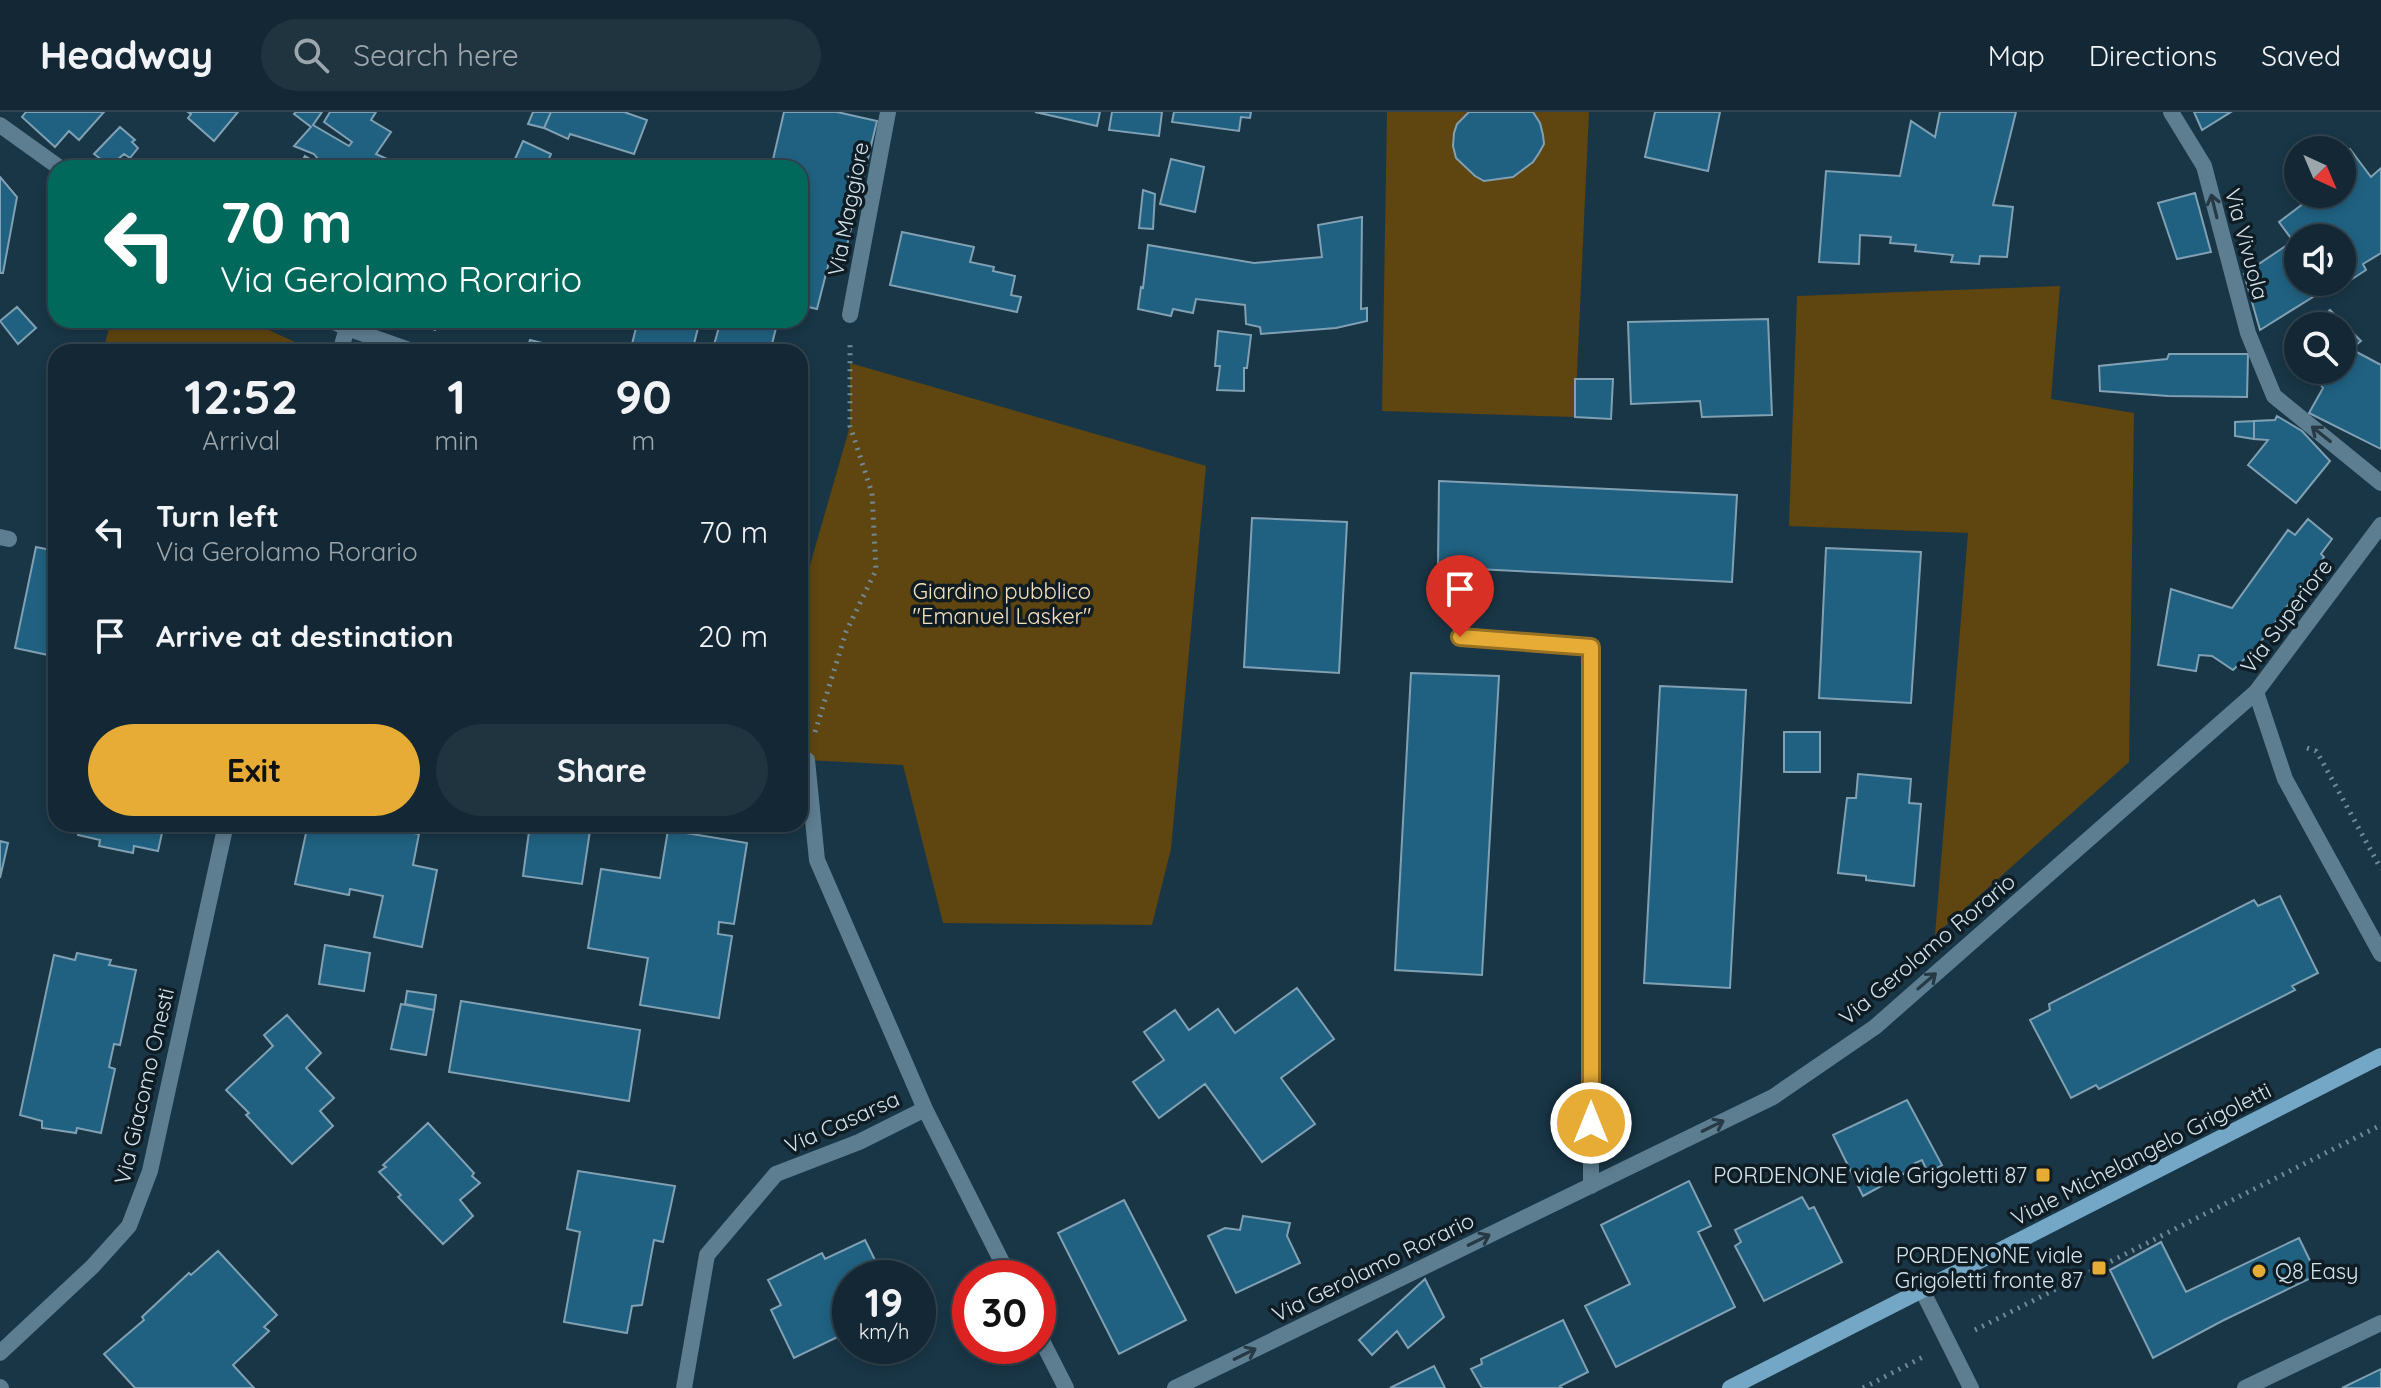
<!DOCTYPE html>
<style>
:root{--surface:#132834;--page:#203440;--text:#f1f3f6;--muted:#9da6ac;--line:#32444f;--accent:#e7ac36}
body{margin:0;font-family:Quicksand,sans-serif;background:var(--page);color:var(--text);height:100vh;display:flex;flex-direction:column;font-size:30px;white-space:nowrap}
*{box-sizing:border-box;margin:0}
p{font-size:26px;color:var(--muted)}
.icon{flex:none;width:44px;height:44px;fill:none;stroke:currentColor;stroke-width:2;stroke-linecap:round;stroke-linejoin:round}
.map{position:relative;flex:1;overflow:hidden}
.panel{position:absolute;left:48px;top:232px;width:760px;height:488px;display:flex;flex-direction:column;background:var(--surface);border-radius:24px;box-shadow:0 4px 12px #0003,0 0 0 2px var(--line)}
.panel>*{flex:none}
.hud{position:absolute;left:48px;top:48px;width:760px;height:168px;border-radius:24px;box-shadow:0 4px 12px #0003,0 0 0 2px var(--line);background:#00695c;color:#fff;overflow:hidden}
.needle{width:52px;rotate:136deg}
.fabs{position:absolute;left:2284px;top:24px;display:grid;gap:16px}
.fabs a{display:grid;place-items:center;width:72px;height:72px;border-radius:50%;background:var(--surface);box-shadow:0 4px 12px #0003,0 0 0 2px var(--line);font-size:40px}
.speed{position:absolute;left:832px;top:1148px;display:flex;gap:16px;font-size:40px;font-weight:700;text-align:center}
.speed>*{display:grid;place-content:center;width:104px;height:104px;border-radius:50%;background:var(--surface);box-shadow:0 4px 12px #0003,0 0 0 2px var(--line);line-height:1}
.speed small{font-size:20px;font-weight:400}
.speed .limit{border:12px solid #d22;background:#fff;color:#111}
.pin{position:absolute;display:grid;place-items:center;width:68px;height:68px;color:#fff;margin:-82px -34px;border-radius:50% 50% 50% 0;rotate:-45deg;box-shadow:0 0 8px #0007}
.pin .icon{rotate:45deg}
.me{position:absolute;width:88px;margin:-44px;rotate:0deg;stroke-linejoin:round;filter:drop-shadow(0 0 6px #0008)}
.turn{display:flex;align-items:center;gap:28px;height:168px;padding:0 40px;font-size:36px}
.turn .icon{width:104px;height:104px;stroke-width:2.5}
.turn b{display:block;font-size:56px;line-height:68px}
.eta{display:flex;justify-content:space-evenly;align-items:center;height:136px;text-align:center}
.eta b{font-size:48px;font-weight:800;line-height:56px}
.action{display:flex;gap:16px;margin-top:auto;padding:16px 40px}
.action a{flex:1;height:92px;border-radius:48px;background:var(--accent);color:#111;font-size:32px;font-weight:800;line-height:92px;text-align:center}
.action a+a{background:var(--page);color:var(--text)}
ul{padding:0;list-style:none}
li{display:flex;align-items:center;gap:24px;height:104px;padding:0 40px}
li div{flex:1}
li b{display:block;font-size:30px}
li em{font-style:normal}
header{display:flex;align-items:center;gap:48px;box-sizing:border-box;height:112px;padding:0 40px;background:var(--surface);border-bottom:2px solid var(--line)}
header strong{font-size:38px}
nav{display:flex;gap:44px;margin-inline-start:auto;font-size:28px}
.search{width:560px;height:72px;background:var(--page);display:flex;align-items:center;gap:20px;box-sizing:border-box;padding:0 28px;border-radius:44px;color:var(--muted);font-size:30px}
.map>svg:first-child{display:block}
</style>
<header>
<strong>Headway</strong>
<div class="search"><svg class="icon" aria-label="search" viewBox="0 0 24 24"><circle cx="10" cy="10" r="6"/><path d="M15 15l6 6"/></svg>Search here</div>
<nav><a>Map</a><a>Directions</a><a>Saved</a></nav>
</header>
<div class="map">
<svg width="2381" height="1276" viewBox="0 0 2381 1276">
<rect width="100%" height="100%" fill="#193646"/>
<path fill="#5f450f" d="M1387 0H1589L1575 305 1382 299Z
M2060 174 2051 287 2134 301 2129 650 1935 823 1968 421 1789 414 1797 184Z
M111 208H247L308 236 306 240H103Z
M850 251 1206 354 1171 737 1152 813 943 811 903 653 807 648 800 645V488L850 314Z"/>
<path fill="#206181" stroke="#80a0b3" stroke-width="2" d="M26 0H104L79 28 69 19 55 35 22 5Z
M188 0H238L214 29 188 6 191 2Z
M296 0H322L313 13 349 34 352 30 324 10 330 0H376L371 8 391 20 376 42 407 56H325L314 42 294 34 311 15 294 2Z
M533 0H551L544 16 528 12Z
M551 0H624L647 8 634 42 570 22 568 27 544 16Z
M784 0H837L877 9 842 154 829 150 817 197 800 193V56H771Z
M1035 0H1100L1097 14Z
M1112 0H1162L1159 24 1109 18Z
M1174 0H1251L1250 6 1241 5 1239 19 1172 10Z
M1469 0H1533L1540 11 1543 23 1544 32 1539 41 1533 50 1513 65 1484 69 1475 64 1456 46 1453 34 1454 21 1457 12Z
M1655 0H1720L1708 59 1645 45Z
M1940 0H2016L1993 93 2013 95 2007 145 1980 144 1979 152 1951 150 1953 143 1915 139 1916 133 1890 131 1891 125 1860 123 1859 152 1819 150 1826 59 1900 64 1911 9 1935 25Z
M2194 0H2231L2202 18Z
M120 15 135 28 132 30 138 36 130 46 124 42 110 54 94 42Z
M523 29 551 42 545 56H511Z
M2350 37 2371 65 2381 56V141L2363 152 2366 158 2346 171 2342 167V126H2298V170H2337L2260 218 2244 162 2293 129 2279 110 2316 82H2342V43Z
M305 44 325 56H298Z
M1171 47 1204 55 1195 100 1160 92Z
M0 65 17 85 3 161H0Z
M1143 78 1155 82 1153 117 1139 116Z
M2195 81 2211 140 2177 147 2158 91Z
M1362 105 1361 197 1367 196V209L1336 216 1261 222 1260 215 1246 212 1245 193 1196 187 1193 201 1173 197 1171 204 1138 197 1141 175 1143 176 1148 133 1254 151 1322 145 1318 113Z
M902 120 974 135 970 150 994 155 993 159 1015 164 1011 183 1021 185 1017 200 890 173Z
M17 195 36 216 18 232 0 209Z
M2330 198 2361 229 2351 237 2381 253V337L2309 301 2323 276 2310 258H2342V214H2313Z
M1768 207 1772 303 1702 305 1700 289 1631 292 1628 210Z
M414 208H440L435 218Z
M638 208H700L692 240H630Z
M721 208H778L770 240H712Z
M1218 219 1251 223 1247 256H1244V279L1217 278 1220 254H1215Z
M530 228 570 238 569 240H526Z
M2169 242H2248L2247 285 2168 284 2100 279 2099 254 2167 247Z
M1575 267H1613L1611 307 1575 305Z
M2277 304 2302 319 2330 349 2296 391 2248 353 2268 328 2254 327V309L2275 308Z
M2254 309V327L2235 324V310Z
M1439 369 1737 383 1732 470 1438 455Z
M1252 406 1347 410 1339 561 1244 555Z
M2308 407 2332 427 2321 442 2324 445 2256 536 2233 558 2212 544 2199 543 2196 559 2158 553 2171 477 2232 496 2288 418 2295 423Z
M36 435 56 439V505L48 543 15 536Z
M1826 436 1921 440 1911 591 1819 586Z
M1411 561 1499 564 1482 863 1395 858Z
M1660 574 1746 578 1730 876 1644 871Z
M1784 620H1820V660H1784Z
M1858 662 1911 667 1909 691 1921 692 1914 774 1866 768V764L1838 761 1847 686H1856Z
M80 712H164L158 739 134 734 133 741 99 734 100 728 78 723Z
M308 712H368L419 722 413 753 437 758 422 835 374 825 383 784 350 777 349 783 295 772Z
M530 712H591L582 772 523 764Z
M668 718 747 731 734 812 719 810 718 822 732 824 719 906 640 893 648 846 588 836 601 757 660 766Z
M0 729 8 731 0 766Z
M2280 784 2318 861 2292 874 2295 878 2099 977 2096 973 2071 986 2030 908 2050 898 2049 892 2254 788 2258 794Z
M325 833 370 841 364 879 319 872Z
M77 841 111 848 109 853 136 858 120 933 114 932 109 955 115 957 101 1021 77 1016 76 1021 42 1016V1009L20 1003 54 843 75 848Z
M1297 876 1334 927 1281 966 1315 1012 1262 1050 1205 972 1159 1006 1133 970 1164 948 1144 920 1175 898 1189 918 1218 897 1235 921Z
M407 879 436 883 434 898 405 892Z
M461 889 640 918 629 989 449 960Z
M401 892 434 898 426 943 391 937Z
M287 903 321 941 306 956 334 986 320 999 333 1014 292 1052 246 1003 249 1001 226 978 273 934 264 923Z
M1907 988 1942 1053 1928 1061 1922 1048 1915 1051 1918 1054 1863 1084 1833 1023Z
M428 1011 474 1061 472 1064 480 1071 460 1088 473 1104 443 1132 398 1085 401 1083 379 1060 386 1055 383 1053Z
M578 1059 675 1074 663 1130 654 1128 642 1193 632 1194 627 1221 564 1210 580 1120 567 1117Z
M1689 1069 1711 1114 1698 1120 1735 1195 1616 1255 1585 1194 1630 1172 1601 1113Z
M1802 1085 1809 1097 1814 1095 1842 1150 1764 1189 1735 1134 1741 1130 1735 1118Z
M1124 1088 1186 1208 1119 1242 1058 1121Z
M1243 1104 1290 1111 1287 1124 1300 1151 1236 1181 1208 1124 1225 1116 1240 1118Z
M2299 1126 2317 1163 2222 1209 2153 1246 2110 1158 2161 1130 2186 1180Z
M865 1128 884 1166H850V1219L794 1246 771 1198 781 1193 768 1168 822 1141 825 1147Z
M218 1139 277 1203 264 1215 269 1219 233 1253 254 1276H135L104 1242 144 1208 142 1205 189 1161 191 1163Z
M1425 1167 1444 1205 1408 1236 1397 1219 1372 1243 1359 1228Z
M1563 1208 1588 1260 1560 1274 1562 1276H1482L1471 1257 1482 1252 1481 1247Z
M1434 1254 1445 1276H1390Z
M2381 1257V1276H2342Z"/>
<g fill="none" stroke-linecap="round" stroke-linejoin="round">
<path stroke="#728996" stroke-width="5" stroke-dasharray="2 6" stroke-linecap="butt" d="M815 620 846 520 876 458 872 381 850 314V229
M2307 636 2316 639 2322 649 2381 757
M1975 1218 2381 1013
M1863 1276 1923 1245"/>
<path stroke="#5d7d90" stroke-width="16" d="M0 425 9 427"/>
<path stroke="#5d7d90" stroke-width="16" d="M2171 0 2204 54 2248 221 2274 284 2381 371
M0 13 60 56
M850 203 888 0
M330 208 347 216 340 240
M347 216 415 240
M2381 413 2256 580 2285 667 2381 842
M1460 525 1591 535V1074
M807 648 817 748 925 997 1010 1166
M1922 1178 1971 1276
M1038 1221 1066 1276
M0 1241 92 1155 129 1114 150 1059 226 712
M684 1276 707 1143 776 1062 859 1030 925 997
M1175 1276 1773 985 1875 915 2256 580
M2245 1276 2381 1211"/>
<path stroke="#5d7d90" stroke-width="16" d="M0 1275 1 1276"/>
<path stroke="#73a7c5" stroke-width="16" d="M1730 1276 2381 944"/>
</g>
<defs><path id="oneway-shaft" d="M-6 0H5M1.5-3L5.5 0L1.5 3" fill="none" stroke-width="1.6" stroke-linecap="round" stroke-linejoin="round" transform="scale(2)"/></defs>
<g stroke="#263944">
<use href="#oneway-shaft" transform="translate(2214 94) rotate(-104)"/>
<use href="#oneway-shaft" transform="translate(2321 322) rotate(-141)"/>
<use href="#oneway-shaft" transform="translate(1927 869) rotate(-41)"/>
<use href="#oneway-shaft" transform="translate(1713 1014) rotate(-26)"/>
<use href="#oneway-shaft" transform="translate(1479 1128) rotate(-26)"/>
<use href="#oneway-shaft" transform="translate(1245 1242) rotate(-26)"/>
</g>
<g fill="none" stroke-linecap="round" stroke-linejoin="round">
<g stroke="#967023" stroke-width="20">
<path id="route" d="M1460 525 1591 535V1011"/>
</g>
<use href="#route" stroke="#e7ac36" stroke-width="14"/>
</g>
<g fill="#e7ac36" stroke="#0f1c23" stroke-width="3">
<rect x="2035" y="1055" width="16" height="16" rx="4"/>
<rect x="2091" y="1148" width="16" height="16" rx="4"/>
<circle cx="2259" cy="1159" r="8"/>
</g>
<g text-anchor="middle" stroke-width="7" stroke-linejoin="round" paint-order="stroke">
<g font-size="22" fill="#d2e3ed" stroke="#0f1c23">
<text transform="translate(848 97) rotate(-79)" y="8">Via Maggiore</text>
<text transform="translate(2247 132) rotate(75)" y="8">Via Vivuola</text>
<text transform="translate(2286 504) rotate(-53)" y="8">Via Superiore</text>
<text transform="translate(1927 837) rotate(-40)" y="8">Via Gerolamo Rorario</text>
<text transform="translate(144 974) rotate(-77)" y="8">Via Giacomo Onesti</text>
<text transform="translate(842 1010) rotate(-24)" y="8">Via Casarsa</text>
<text transform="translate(2141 1042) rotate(-27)" y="8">Viale Michelangelo Grigoletti</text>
<text transform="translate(1373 1155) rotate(-26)" y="8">Via Gerolamo Rorario</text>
</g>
<g font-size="22" fill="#f6e0bc" stroke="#0f1c23">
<text x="1002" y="487">Giardino pubblico<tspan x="1002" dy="25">"Emanuel Lasker"</tspan></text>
</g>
<g font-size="22" fill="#d2e3ed" stroke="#0f1c23" text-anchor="end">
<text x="2027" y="1071">PORDENONE viale Grigoletti 87</text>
<text x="2083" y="1151">PORDENONE viale<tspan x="2083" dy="25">Grigoletti fronte 87</tspan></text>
<text x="2275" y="1167" text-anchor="start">Q8 Easy</text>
</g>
</g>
</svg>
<div class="fabs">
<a><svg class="needle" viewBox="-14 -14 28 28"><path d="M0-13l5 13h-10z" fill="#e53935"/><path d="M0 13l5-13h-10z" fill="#9da6ac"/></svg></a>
<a><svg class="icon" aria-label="sound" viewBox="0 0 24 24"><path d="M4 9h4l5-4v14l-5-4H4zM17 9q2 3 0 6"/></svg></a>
<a><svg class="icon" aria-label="search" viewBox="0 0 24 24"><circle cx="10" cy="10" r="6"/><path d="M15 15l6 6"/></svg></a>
</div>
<div class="speed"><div>19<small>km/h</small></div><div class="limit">30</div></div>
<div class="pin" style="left:1460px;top:525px;background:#d93025"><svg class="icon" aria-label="arrive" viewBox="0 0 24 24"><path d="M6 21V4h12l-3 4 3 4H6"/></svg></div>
<svg class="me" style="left:1591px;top:1011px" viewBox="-20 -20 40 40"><circle r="17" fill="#e7ac36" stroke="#fff" stroke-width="3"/><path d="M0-11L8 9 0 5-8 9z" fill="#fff"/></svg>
<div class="hud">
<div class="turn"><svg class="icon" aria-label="left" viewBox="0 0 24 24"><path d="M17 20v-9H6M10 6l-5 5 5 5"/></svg><div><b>70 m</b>Via Gerolamo Rorario</div></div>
</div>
<section class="panel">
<div class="eta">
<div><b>12:52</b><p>Arrival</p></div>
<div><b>1</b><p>min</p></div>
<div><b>90</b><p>m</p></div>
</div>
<ul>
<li><svg class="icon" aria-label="left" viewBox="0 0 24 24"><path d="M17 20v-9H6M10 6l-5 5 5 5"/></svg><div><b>Turn left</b><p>Via Gerolamo Rorario</p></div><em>70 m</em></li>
<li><svg class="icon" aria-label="arrive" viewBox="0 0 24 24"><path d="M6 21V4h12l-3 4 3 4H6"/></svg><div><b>Arrive at destination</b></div><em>20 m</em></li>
</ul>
<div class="action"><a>Exit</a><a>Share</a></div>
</section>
</div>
